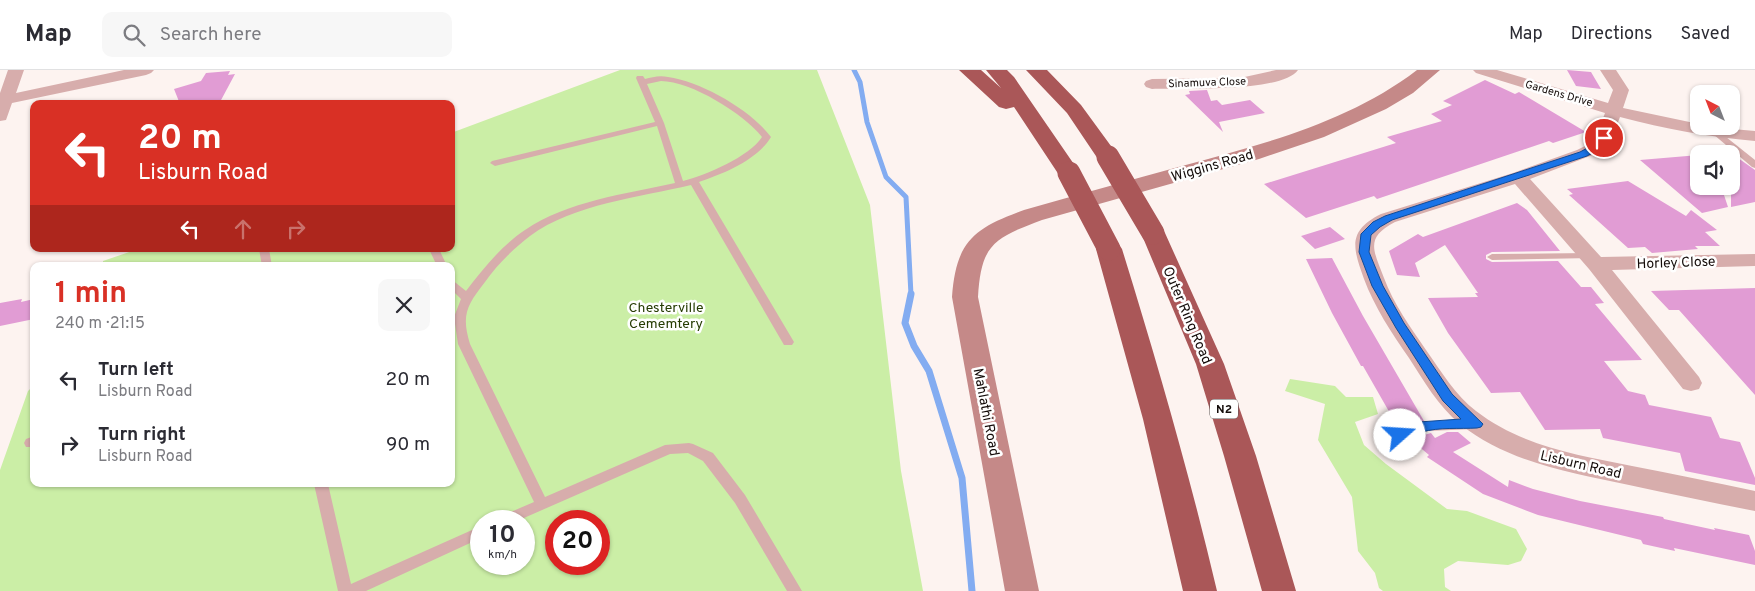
<!DOCTYPE html>
<meta charset="utf-8">
<style>
:root{--surface:#fff;--page:#f7f7f7;--text:#2b2b33;--muted:#7c7c81;--line:#e1e1e2;--accent:#d93025}
body{margin:0;font-family:Overpass,sans-serif;background:var(--page);color:var(--text);height:100vh;display:flex;flex-direction:column;font-size:19px;white-space:nowrap}
*{box-sizing:border-box;margin:0}
p{font-size:16px;color:var(--muted)}
.icon{flex:none;width:28px;height:28px;fill:none;stroke:currentColor;stroke-width:2;stroke-linecap:round;stroke-linejoin:round}
.map{position:relative;flex:1;overflow:hidden}
.panel{position:absolute;left:30px;top:192px;width:425px;height:225px;display:flex;flex-direction:column;background:var(--surface);border-radius:10px;box-shadow:0 1px 4px #0004}
.panel>*{flex:none}
.banner{position:absolute;left:30px;top:30px;width:425px;height:152px;border-radius:10px;box-shadow:0 1px 4px #0004;background:#d93025;color:#fff;overflow:hidden}
.needle{width:32px;rotate:318deg}
.buttons{position:absolute;left:1690px;top:15px;display:grid;gap:10px}
.buttons a{display:grid;place-items:center;width:50px;height:50px;border-radius:10px;background:var(--surface);box-shadow:0 1px 4px #0004;font-size:25px}
.speed{position:absolute;left:470px;top:440px;display:flex;gap:10px;font-size:25px;font-weight:700;text-align:center}
.speed>*{display:grid;place-content:center;width:65px;height:65px;border-radius:50%;background:var(--surface);box-shadow:0 1px 4px #0004;line-height:1}
.speed small{font-size:12px;font-weight:400}
.speed .limit{border:8px solid #d22;background:#fff;color:#111}
.pin{position:absolute;display:grid;place-items:center;width:42px;height:42px;color:#fff;margin:-21px;border:2px solid #fff;border-radius:50%;box-shadow:0 1px 5px #0007}
.me{position:absolute;width:55px;margin:-28px;rotate:71deg;stroke-linejoin:round;filter:drop-shadow(0 0 4px #0008)}
.turn{display:flex;align-items:center;gap:18px;height:105px;padding:0 25px;font-size:22px}
.turn .icon{width:65px;height:65px;stroke-width:2.5}
.turn b{display:block;font-size:35px;line-height:42px}
.lanes{display:flex;align-items:center;height:48px;padding:0 25px;background:#0003;justify-content:center;gap:25px;direction:ltr}
.lanes .off{opacity:.35}
.round{display:grid;place-items:center;flex:none;width:52px;height:52px;border-radius:10px;background:var(--page)}
.overview{display:flex;align-items:center;justify-content:space-between;height:85px;padding:0 25px}
h1{font-size:30px;font-weight:700;line-height:38px;color:var(--accent)}
ul{padding:0;list-style:none}
li{display:flex;align-items:center;gap:15px;height:65px;padding:0 25px}
li div{flex:1}
li b{display:block;font-size:19px}
li em{font-style:normal}
header{display:flex;align-items:center;gap:30px;box-sizing:border-box;height:70px;padding:0 25px;background:var(--surface);border-bottom:1px solid var(--line)}
header strong{font-size:24px}
nav{display:flex;gap:28px;margin-inline-start:auto;font-size:18px}
.search{width:350px;height:45px;background:var(--page);display:flex;align-items:center;gap:12px;box-sizing:border-box;padding:0 18px;border-radius:10px;color:var(--muted);font-size:19px}
.map>svg:first-child{display:block}
</style>
<header>
<strong>Map</strong>
<div class="search"><svg class="icon" aria-label="search" viewBox="0 0 24 24"><circle cx="10" cy="10" r="6"/><path d="M15 15l6 6"/></svg>Search here</div>
<nav><a>Map</a><a>Directions</a><a>Saved</a></nav>
</header>
<div class="map">
<svg width="1755" height="521" viewBox="0 0 1755 521">
<rect width="100%" height="100%" fill="#fdf3f0"/>
<path fill="#cbeea6" fill-rule="evenodd" d="M620 0H817L870 135 901 401 923 521H0V400L28 321 34 315V414H451V196H103V191L138 179H451V63ZM481 451H524V494H481ZM556 451H599V494H556Z
M1290 309 1335 316 1346 327H1373L1378 344 1355 352 1364 375 1386 394 1447 439 1467 441 1516 459 1527 479 1521 491 1508 495 1458 491 1444 499 1445 517 1451 521H1383L1379 518 1375 503 1358 481 1352 427 1318 370 1325 334 1285 321Z"/>
<g fill="none" stroke-linecap="round" stroke-linejoin="round">
<path stroke="#83acf1" stroke-width="5" d="M854 0 860 12 867 52 886 107 906 127 911 225"/>
<path stroke="#83acf1" stroke-width="7" d="M911 224 905 253 914 276 929 301 962 408 972 521"/>
</g>
<path fill="#e19cd4" d="M1567 0 1591 2 1601 19 1576 16Z
M230 1 228 5 235 4 220 32 180 34 174 19 201 11 206 3Z
M1485 10 1515 24 1519 22 1586 62 1553 73 1549 71 1377 129 1374 126 1306 148 1264 114 1396 73 1387 67 1442 51 1431 44 1452 35 1443 31Z
M1207 20 1211 31 1217 30 1222 35 1250 30 1265 43 1219 52 1223 62 1185 25 1190 24 1189 21Z
M1699 85V116H1721L1728 137 1702 143 1640 90Z
M1731 88H1738L1755 100V132L1731 137Z
M1628 111 1686 146 1691 140 1717 160 1705 162 1720 176H1695L1698 179 1652 183 1645 177 1628 178 1569 125 1573 124 1567 119Z
M1517 133 1527 140 1560 181 1492 182 1486 185V189L1492 192 1558 191 1581 217H1591L1604 233 1595 234 1642 290 1604 291 1628 321 1645 325 1649 335 1711 347 1720 368 1740 372 1755 408V415L1685 401 1680 383 1603 368 1600 359 1545 360 1520 322 1491 323 1448 263 1428 228 1478 227 1475 223H1478L1445 175 1415 193 1420 207 1397 205 1389 181 1418 164 1423 167Z
M1330 157 1345 169 1315 179 1301 166Z
M1332 188 1363 246 1424 351 1399 359 1363 296H1361L1332 243 1306 189Z
M1755 218V325L1679 240H1669L1651 221Z
M22 229 21 232 34 229V249L0 256V233Z
M1447 362H1458L1471 373 1453 382 1508 417 1509 410 1533 419 1580 431 1663 447 1664 449 1715 460 1714 458 1749 465 1755 481V495L1674 478 1675 481 1643 474 1641 470 1538 445 1483 424 1427 387 1429 385 1410 369 1431 363 1435 368Z"/>
<g fill="none" stroke-linecap="round" stroke-linejoin="round">
<path fill="#d7adac" fill-rule="evenodd" d="M637 6H643L645 9C652 7 660 5 668 7 702 12 751 40 771 67 757 90 725 103 699 112L794 272 792 275H784L691 115C641 127 573 134 530 166 513 179 497 195 485 212 467 235 461 245 470 274L545 427 665 375 689 373 693 374 713 383 745 425 802 521H787L735 433 703 391 688 383 670 384 517 451H497L499 447 534 432 458 274 454 247 461 229 451 219V209L466 221C483 199 501 176 525 160 568 131 625 124 675 113L657 56 495 96 490 93 492 91 655 52 636 8ZM661 11C691 11 744 44 762 67 749 87 706 105 683 111L664 53 647 14Z
M1716 59 1755 90V98L1752 97 1713 64 1712 62Z
M259 179H269L272 196H262Z
M429 179H439L447 196H437Z
M1589 183 1593 184 1594 186 1593 188 1492 190 1487 187 1492 184Z
M1474 349 1478 351 1480 354 1478 357 1474 359 1428 361 1400 370 1396 368 1394 365 1396 362 1428 352Z
M34 366V377H26L24 373 26 369Z
M314 414H328L351 514 481 456V468L366 521H338Z"/>
<path fill="#d7adac" fill-rule="evenodd" d="M8 0H24L16 23 124 0H154L151 3 146 5 12 33 6 50 0 51V23Z
M1276 0H1298C1282 23 1180 18 1152 19L1146 17 1144 14 1146 11 1152 9 1240 8Z
M1473 0H1497L1608 33 1613 20 1600 0H1616L1629 20 1623 38 1699 54V56L1755 61V71C1709 67 1665 59 1620 47L1612 68 1603 81 1530 109 1601 187 1755 184V196L1612 200 1699 307 1702 313 1699 319 1691 321 1683 319 1589 199 1515 114 1395 152C1364 168 1374 181 1384 208 1393 233 1411 258 1426 280 1441 301 1455 325 1476 341 1521 376 1578 385 1632 396 1673 404 1714 412 1755 421V441C1713 433 1671 424 1629 415 1571 403 1507 392 1460 354 1438 336 1424 311 1409 288 1392 264 1374 236 1364 209 1353 178 1347 161 1381 144L1513 103 1577 80 1591 73 1596 67 1605 43 1476 3Z"/>
<path fill="#c58988" fill-rule="evenodd" d="M1417 0H1440L1413 23 1386 39 1324 67 1259 89 1042 150C994 168 981 174 978 227L1039 521H1005L952 227C956 171 974 158 1024 140 1077 125 1130 110 1182 96 1264 74 1349 52 1417 0Z"/>
<path fill="#aa5758" fill-rule="evenodd" d="M959 0H981L1001 18 986 0H1007L1014 7 1080 103 1077 108 1069 110 1061 108 1014 37 1006 39 999 37Z
M1026 0H1047L1081 35 1119 87 1116 92 1108 94 1100 92 1067 43Z
M1153 155 1162 157 1165 163 1224 294 1256 386 1296 521H1262L1224 386 1196 294 1141 163 1144 157Z
M1109 171 1118 173 1122 179C1157 292 1190 406 1217 521H1183L1143 349 1096 179 1100 173Z"/>
<path stroke="#aa5758" stroke-width="23" d="M1108 87 1153 163
M1069 103 1109 179"/>
</g>
<path fill="#1a73e8" stroke="#114b97" d="M1604 65 1609 68 1600 79 1587 86 1392 150 1380 157 1371 165 1369 182 1383 216 1404 253 1452 324 1483 354 1481 357 1477 358C1459 359 1439 357 1422 362 1413 364 1405 371 1396 368L1394 365 1396 361 1419 352 1461 349 1443 331 1396 258 1372 216 1359 182 1361 164 1373 152 1385 146 1580 82 1593 75 1601 66Z"/>
<g text-anchor="middle" stroke-width="5" stroke-linejoin="round" paint-order="stroke">
<g font-size="11" fill="#140c0a" stroke="#fff">
<text transform="translate(1207 12) rotate(-2)" y="4">Sinamuva Close</text>
<text transform="translate(1559 23) rotate(16)" y="4">Gardens Drive</text>
</g>
<rect fill="#fff" stroke="#5a5554" stroke-width="1" x="1210" y="329.5" width="28" height="19" rx="4"/>
<g font-size="12" font-weight="bold" fill="#140c0a">
<text x="1224" y="343">N2</text>
</g>
<g font-size="14" fill="#140c0a" stroke="#fff">
<text transform="translate(1212 95) rotate(-16)" y="5">Wiggins Road</text>
<text transform="translate(1676 192) rotate(-2)" y="5">Horley Close</text>
<text transform="translate(1188 245) rotate(67)" y="5">Outer Ring Road</text>
<text transform="translate(987 342) rotate(79)" y="5">Mahlathi Road</text>
<text transform="translate(1581 394) rotate(13)" y="5">Lisburn Road</text>
</g>
<g font-size="14" fill="#263c03" stroke="#fff">
<text x="666" y="242">Chesterville<tspan x="666" dy="16">Cememtery</tspan></text>
</g>
</g>
</svg>
<div class="buttons">
<a><svg class="needle" viewBox="-14 -14 28 28"><path d="M0-13l5 13h-10z" fill="#e53935"/><path d="M0 13l5-13h-10z" fill="#7c7c81"/></svg></a>
<a><svg class="icon" aria-label="sound" viewBox="0 0 24 24"><path d="M4 9h4l5-4v14l-5-4H4zM17 9q2 3 0 6"/></svg></a>
</div>
<div class="speed"><div>10<small>km/h</small></div><div class="limit">20</div></div>
<div class="pin" style="left:1604px;top:68px;background:#d93025"><svg class="icon" aria-label="arrive" viewBox="0 0 24 24"><path d="M6 21V4h12l-3 4 3 4H6"/></svg></div>
<svg class="me" style="left:1400px;top:365px" viewBox="-20 -20 40 40"><circle r="19" fill="#fff"/><path d="M0-13L10 11 0 6-10 11z" fill="#1a73e8"/></svg>
<div class="banner">
<div class="turn"><svg class="icon" aria-label="left" viewBox="0 0 24 24"><path d="M17 20v-9H6M10 6l-5 5 5 5"/></svg><div><b>20 m</b>Lisburn Road</div></div>
<div class="lanes"><svg class="icon" aria-label="left" viewBox="0 0 24 24"><path d="M17 20v-9H6M10 6l-5 5 5 5"/></svg><svg class="icon off" aria-label="ahead" viewBox="0 0 24 24"><path d="M12 20V5M6 11l6-6 6 6"/></svg><svg class="icon off" aria-label="right" viewBox="0 0 24 24"><path d="M7 20v-9h11M14 6l5 5-5 5"/></svg></div>
</div>
<section class="panel">
<div class="overview"><div><h1>1 min</h1><p>240 m · 21:15</p></div><a class="round"><svg class="icon" aria-label="close" viewBox="0 0 24 24"><path d="M6 6l12 12M18 6L6 18"/></svg></a></div>
<ul>
<li><svg class="icon" aria-label="left" viewBox="0 0 24 24"><path d="M17 20v-9H6M10 6l-5 5 5 5"/></svg><div><b>Turn left</b><p>Lisburn Road</p></div><em>20 m</em></li>
<li><svg class="icon" aria-label="right" viewBox="0 0 24 24"><path d="M7 20v-9h11M14 6l5 5-5 5"/></svg><div><b>Turn right</b><p>Lisburn Road</p></div><em>90 m</em></li>
</ul>
</section>
</div>
